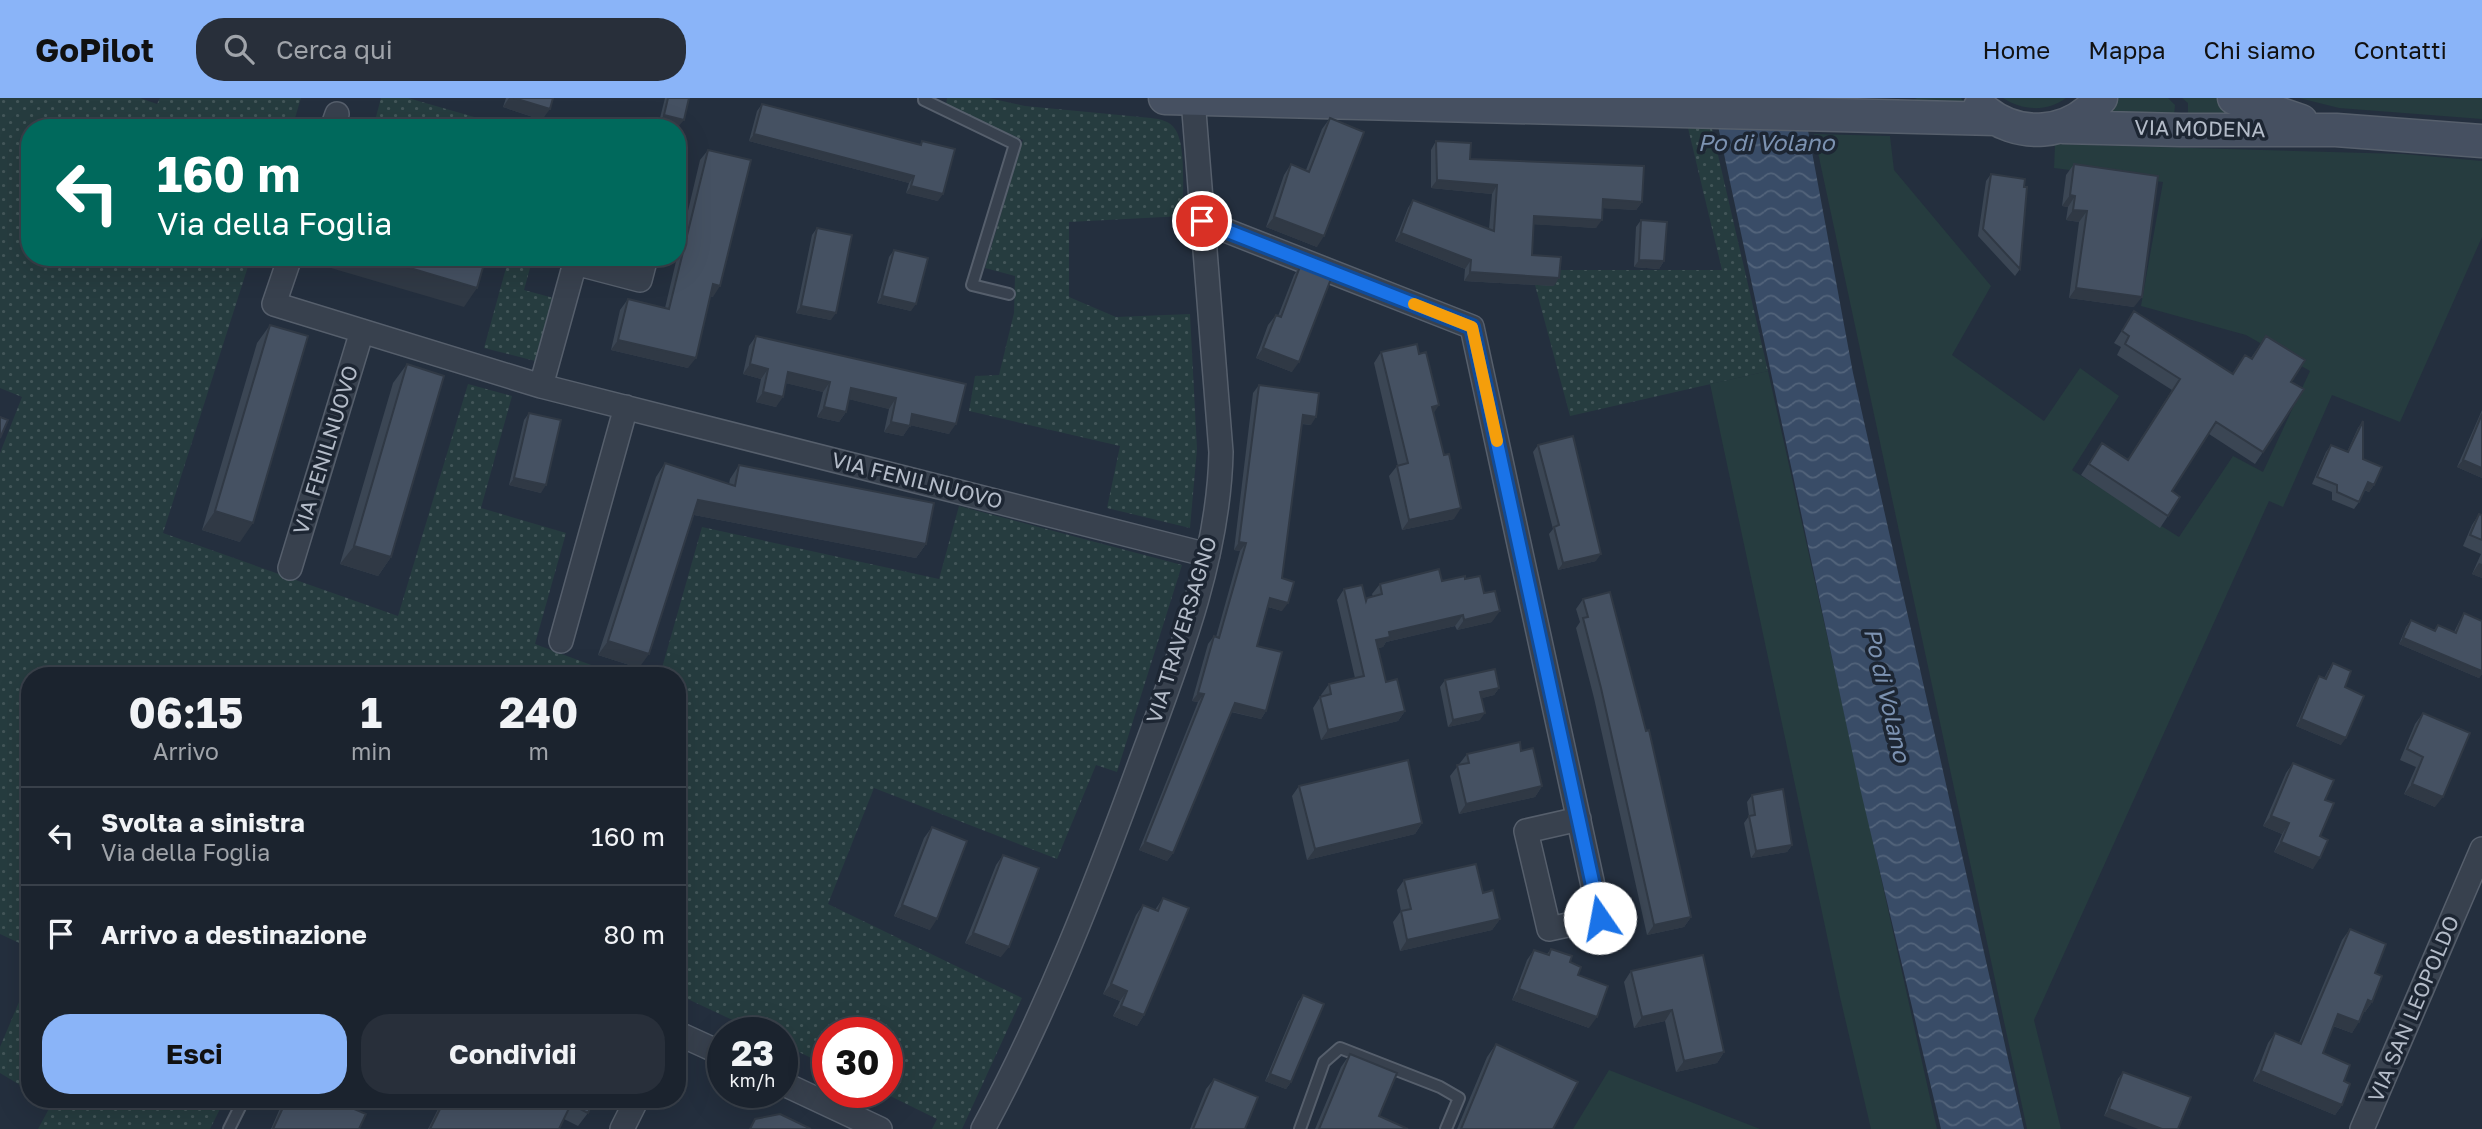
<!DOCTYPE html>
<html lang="it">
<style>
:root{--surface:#1b232e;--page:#282f3a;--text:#f1f3f6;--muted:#a0a4aa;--line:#39404a;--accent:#8ab4f8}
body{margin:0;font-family:"Golos Text",sans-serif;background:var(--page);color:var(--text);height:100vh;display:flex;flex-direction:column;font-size:26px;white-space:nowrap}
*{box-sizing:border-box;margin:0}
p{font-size:23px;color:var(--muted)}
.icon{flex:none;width:38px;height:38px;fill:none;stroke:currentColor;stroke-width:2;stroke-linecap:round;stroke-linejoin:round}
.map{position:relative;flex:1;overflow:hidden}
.sheet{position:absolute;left:21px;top:569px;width:665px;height:441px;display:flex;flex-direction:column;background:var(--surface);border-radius:28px;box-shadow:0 7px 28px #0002,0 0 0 2px var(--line)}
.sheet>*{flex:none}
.top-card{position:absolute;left:21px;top:21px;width:665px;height:147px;border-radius:28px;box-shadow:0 7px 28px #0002,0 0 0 2px var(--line);background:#00695c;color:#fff;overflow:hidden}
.speed{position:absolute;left:707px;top:919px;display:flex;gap:14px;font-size:35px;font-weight:700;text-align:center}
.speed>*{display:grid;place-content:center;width:91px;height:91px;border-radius:50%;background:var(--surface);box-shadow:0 7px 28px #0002,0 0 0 2px var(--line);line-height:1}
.speed small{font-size:18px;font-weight:400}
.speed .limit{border:10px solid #d22;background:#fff;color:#111}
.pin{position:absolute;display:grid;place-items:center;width:60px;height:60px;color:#fff;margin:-30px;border:4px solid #fff;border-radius:50%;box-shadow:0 2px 7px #0007}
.me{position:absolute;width:77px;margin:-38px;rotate:348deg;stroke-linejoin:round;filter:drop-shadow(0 0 5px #0008)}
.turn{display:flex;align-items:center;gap:24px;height:147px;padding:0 21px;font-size:32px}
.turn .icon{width:91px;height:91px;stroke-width:2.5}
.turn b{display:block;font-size:49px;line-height:60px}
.eta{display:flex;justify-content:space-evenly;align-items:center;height:119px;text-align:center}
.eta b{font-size:42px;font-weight:700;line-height:49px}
.button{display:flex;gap:14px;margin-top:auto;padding:14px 21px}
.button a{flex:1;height:80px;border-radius:28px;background:var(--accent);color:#111;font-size:28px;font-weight:700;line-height:80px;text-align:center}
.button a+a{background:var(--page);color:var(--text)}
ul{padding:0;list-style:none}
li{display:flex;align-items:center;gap:21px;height:98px;padding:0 21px;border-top:2px solid var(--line)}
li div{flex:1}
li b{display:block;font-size:26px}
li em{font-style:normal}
header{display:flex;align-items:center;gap:42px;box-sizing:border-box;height:98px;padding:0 35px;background:var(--accent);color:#111}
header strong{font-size:33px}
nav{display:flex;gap:38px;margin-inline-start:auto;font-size:24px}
.search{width:490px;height:63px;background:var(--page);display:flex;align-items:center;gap:18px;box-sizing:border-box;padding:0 24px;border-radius:28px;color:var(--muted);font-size:26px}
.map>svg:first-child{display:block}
</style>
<header>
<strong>GoPilot</strong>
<div class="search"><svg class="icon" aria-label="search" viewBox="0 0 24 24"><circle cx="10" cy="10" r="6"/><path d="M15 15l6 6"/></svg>Cerca qui</div>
<nav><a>Home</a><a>Mappa</a><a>Chi siamo</a><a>Contatti</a></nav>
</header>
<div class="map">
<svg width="2482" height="1031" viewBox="0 0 2482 1031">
<defs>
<pattern id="park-dots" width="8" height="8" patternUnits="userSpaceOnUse" patternTransform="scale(1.75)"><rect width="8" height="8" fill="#263c3f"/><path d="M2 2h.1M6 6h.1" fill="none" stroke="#435659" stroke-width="1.8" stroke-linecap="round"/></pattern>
<pattern id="water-waves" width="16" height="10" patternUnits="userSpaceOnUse" patternTransform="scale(1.75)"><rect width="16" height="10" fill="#394c67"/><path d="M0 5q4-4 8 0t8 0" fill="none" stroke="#53647b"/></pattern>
</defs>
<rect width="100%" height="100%" fill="#242f3e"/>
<path fill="#263c3f" d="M1917 0H1961L1970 14H1891Z
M2003 0H2066C2047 14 2023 13 2003 0Z
M2111 0H2168L2175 7 2174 18 2101 14Z
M2182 0H2216L2265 24 2188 16V5Z
M2299 0H2482V21L2339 10Z
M1814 36 1890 38 1894 72 1991 188 1952 257 2044 323 2080 270 2119 298 2072 372 2179 439 2233 358 2263 374 2310 273 2246 237 2141 208 2163 84 2054 70 2055 46 2403 56 2482 63V139L2400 324 2332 297 2283 409 2269 403 2034 922 2061 1031H2027Z
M1768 273 1937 1031H1871L1840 899 1710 286Z
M1609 972 1760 1031H1573Z"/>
<path fill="url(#park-dots)" d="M0 0H140L157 6 160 0H301L292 30H30V159H251L163 435 398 518 468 286 512 298 481 410 566 435 535 546 618 577 30 578V850L0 836V355L22 299 0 290Z
M381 0H408L513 30H373Z
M947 0H989L1025 8 1151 20C1160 21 1170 23 1175 31 1187 48 1182 97 1183 118L1069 124V199L1116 219 1190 216 1197 351 1190 430 1107 410 1120 348 969 313 975 278 999 277 1014 215 1015 178 985 170 1023 42 946 7Z
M1688 30 1712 31 1768 273 1570 318 1531 172H1722Z
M509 159H533L524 192 561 202 543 265 484 250Z
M959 408 1182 467 1117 674 1096 667 1057 761 874 690 828 806 1022 900 962 1031H932L937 1021 882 994H887V934H828V968L782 946V934H758L677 896V578L660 577 702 429 939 481Z
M30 878V993L0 975V949Z
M42 1001H225L210 1031H38L51 1007Z"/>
<path fill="url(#water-waves)" d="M1712 0H1802L1853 275 2024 1031H1941L1860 690Z"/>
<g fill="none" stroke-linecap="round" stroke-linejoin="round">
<g stroke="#565f6c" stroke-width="14">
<path id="lane" d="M924 0V2L1015 46 972 187 1009 196
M229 1031 244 1001
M1300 1031 1324 964 1340 950 1440 989 1459 1000 1446 1031"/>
</g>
<g stroke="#565f6c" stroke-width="26">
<path id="street" d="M332 30 337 16
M1202 123 1472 229 1600 820 1549 831 1526 733 1579 721
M290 159 274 206 541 288 1208 457
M541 288 575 165 640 182 646 159
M290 470 362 233
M561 543 626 309
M677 935 723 956
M782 985 880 1031
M622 1031 637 1001
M983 1031C1047 913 1096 786 1142 660 1178 563 1219 459 1221 354L1193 1
M2362 1031 2482 751"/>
</g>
<g stroke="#565f6c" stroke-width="35">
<path id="secondary" d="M1165 0 1996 21
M2234 0 2301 23
M1980 9C2017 43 2071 38 2101 0
M2063 29 2181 32H2336L2482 43"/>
</g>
<use href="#lane" stroke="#38414e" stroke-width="10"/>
<use href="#street" stroke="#38414e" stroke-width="23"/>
<use href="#secondary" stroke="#465061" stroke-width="32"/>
</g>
<path fill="#3b4654" d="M506 0H553L542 22 503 9Z
M665 0H689L678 29 659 24Z
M762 6 920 47 922 43 938 103 906 95 909 85 749 43 757 13Z
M1330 20 1317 149 1266 129 1284 77 1291 66 1306 72 1322 31Z
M1436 43 1470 61 1642 104 1636 112 1603 110 1596 130 1533 126 1532 157 1554 188 1464 183 1465 171 1395 143 1408 110 1413 102 1489 131 1492 96 1431 90V52Z
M708 52 713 199 710 198 688 270 611 252 620 212 628 201 665 210 700 62Z
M2074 66 2134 209 2069 200 2079 124 2066 122 2068 109 2062 108 2066 77Z
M1991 76 2024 89 2020 171 2015 178 1978 138 1986 83Z
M1641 122 1664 163 1659 171 1634 169 1636 129Z
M817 130 831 222 796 215 812 137Z
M894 152 911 213 877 205 889 159Z
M1301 166 1292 274 1256 260 1268 227 1276 217 1278 218 1294 177Z
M2134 213 2232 276 2245 257 2251 260 2266 238 2291 284 2263 354 2255 366 2209 336 2172 393 2168 418 2160 430 2081 377 2102 345 2128 361 2172 292 2117 257 2121 249 2114 245Z
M270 227 240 444 202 432 257 245Z
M756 238 966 286 949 336 910 327 903 338 884 334 889 311 849 301 846 314 839 324 817 319 823 294 786 285 776 309 756 304 761 281 743 276 749 248Z
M1381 254 1433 316 1454 421 1402 432 1389 378 1397 368H1398L1374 265Z
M407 266 391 459 378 478 340 466 393 285Z
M1259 287 1311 327 1302 326 1282 480V513L1268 509 1257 548 1266 613 1261 621 1231 614 1173 755 1167 763 1139 752 1198 604 1192 603 1208 546 1214 538 1216 539 1240 453 1234 452 1253 295Z
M2482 312V380L2457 369Z
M529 315 541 395 509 387 524 322Z
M2363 323V361L2374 387 2369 394 2364 392 2359 404 2354 411 2332 402V394L2312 386 2326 354 2331 347 2347 354 2358 330Z
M1538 347 1596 463 1558 472 1549 436 1553 431 1533 354Z
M665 365 729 386 730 381 739 367 926 446 916 460 694 417 639 570 598 557 656 379Z
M2479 416 2482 417V480L2472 476 2481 456 2463 448 2472 427Z
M1465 481 1484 495 1492 524 1457 532 1455 528 1386 544 1383 549 1378 550 1386 584 1405 613 1398 623 1321 642 1313 610 1320 599H1322L1321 597 1329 586 1355 580 1337 502 1344 491 1366 502 1373 499 1372 496 1380 486Z
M1583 501 1691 819 1684 829 1647 837 1594 600 1576 530 1580 524 1576 511Z
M2464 515 2482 523V576L2479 580 2399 546 2406 529 2411 522 2434 532 2438 527 2454 534 2460 522Z
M2333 565 2345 589 2341 647 2296 628 2314 586 2319 578 2324 581 2328 573Z
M1445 582 1499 590 1494 597 1482 600 1480 622 1448 629 1440 589Z
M2423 615 2435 709 2404 696 2416 669 2400 662 2415 626Z
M1521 653 1542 688 1535 699 1459 716 1450 678 1467 656Z
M2293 665 2325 702 2320 738 2313 771 2274 754 2282 736 2263 728 2286 675Z
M1299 688 1422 725 1415 736 1307 762 1292 698Z
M1752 697 1792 747 1787 754 1751 760 1744 725 1749 718 1747 704Z
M932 729 930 832 894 818 924 740Z
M1003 757 1001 859 965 845 996 767Z
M1404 782 1483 795 1500 821 1492 832 1400 853 1393 824 1401 813 1397 792Z
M1163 800 1144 917 1137 928 1113 918 1120 903 1103 896 1136 817 1143 807 1155 812Z
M2350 831 2375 875 2372 904 2365 914H2364L2352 935 2333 928 2323 955 2344 983 2342 1007 2335 1017 2253 983 2268 945 2275 935 2299 945 2342 842Z
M1551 851 1578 877 1589 930 1512 902 1527 862 1534 852 1547 856Z
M1631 873 1724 954 1717 965 1676 974 1665 923 1634 930 1624 884Z
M1303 897 1291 984 1286 991 1265 983 1298 904Z
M1496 946 1553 1031H1457L1487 959Z
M1350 956 1379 1018 1408 1031H1315L1341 969Z
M2123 974 2191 999 2104 1018 2118 981Z
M1214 981 1245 1031H1190L1206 991Z
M284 1001H331L359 1031H271Z
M443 1001H594L588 1015 578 1028 564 1021 559 1031H428Z"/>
<path fill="#303945" d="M509 0H514L550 11 542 22 503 9Z
M664 17 684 22 678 29 659 24Z
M754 36 914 78 909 85 749 43Z
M1437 82 1497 87 1492 96 1431 90Z
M911 88 943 96 938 103 906 95Z
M2070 97 2075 98 2068 109 2062 108Z
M1603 101 1642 104 1636 112 1598 110Z
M2073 112 2087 113 2079 124 2066 122Z
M1534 118 1602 122 1596 130 1528 126Z
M1274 119 1324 138 1317 149 1266 129Z
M1401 135 1471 162 1465 171 1395 143Z
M330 159H373L477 190 464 209 324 168Z
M1639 162 1664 163 1659 171 1634 169Z
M1470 174 1559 180 1554 188 1464 183Z
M713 186 720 188 713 199 705 197Z
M2076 190 2142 199 2134 209 2069 200Z
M882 198 916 206 911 213 877 205Z
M801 208 836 215 831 222 796 215Z
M618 242 696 260 688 270 611 252Z
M1263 250 1299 264 1292 274 1256 260Z
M750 266 768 271 761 281 743 276Z
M788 274 830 284 823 294 781 284Z
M851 290 896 300 889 311 844 300Z
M763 294 783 299 776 309 756 304Z
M1439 307 1432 318V309Z
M824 309 846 314 839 324 817 319Z
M912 316 956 326 949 336 905 326Z
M1303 317 1316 319 1311 327 1298 325Z
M891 324 910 328 903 338 884 334Z
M2463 362 2482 370V380L2457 369Z
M514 380 546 387 541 395 509 387Z
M2368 384 2374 387 2369 394 2363 391Z
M698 402 926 446 916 460 689 416Z
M1461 410 1454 421 1402 432 1409 422Z
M215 413 253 425 240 444 202 432Z
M1239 444 1246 445 1240 453 1234 452Z
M354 448 391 459 378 478 340 466Z
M1601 456 1596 463 1558 472 1563 465Z
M2479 465 2482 466V480L2472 476Z
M1270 500 1288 505 1282 513 1265 508Z
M1500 513 1492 524 1457 532 1464 522Z
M1463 517 1455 528 1386 544 1383 549 1368 552 1376 542 1389 534Z
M2403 540 2482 573V576L2479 580 2399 546Z
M608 543 649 556 639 570 598 557Z
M1499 590 1494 597 1475 602 1480 594Z
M1198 595 1204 596 1198 604 1192 603Z
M1235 605 1266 613 1261 621 1229 613Z
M1405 613 1398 623 1321 642 1328 632Z
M1485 615 1480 622 1448 629 1453 622Z
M2301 621 2346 640 2341 647 2296 628Z
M2412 686 2443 699 2435 709 2404 696Z
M1542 688 1535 699 1459 716 1466 706Z
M2271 718 2289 725 2282 736 2263 728Z
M1422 725 1415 736 1307 762 1315 751Z
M1145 744 1173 755 1167 763 1139 752Z
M2281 744 2320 760 2313 771 2274 754Z
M1792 747 1787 754 1751 760 1756 753Z
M902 807 937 821 930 832 894 818Z
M1691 819 1684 829 1647 837 1654 827Z
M1500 821 1492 832 1400 853 1407 842Z
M973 835 1009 849 1001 859 965 845Z
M1111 886 1127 893 1120 903 1103 896Z
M1519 891 1597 919 1589 930 1512 902Z
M2368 902 2372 904 2365 914 2361 912Z
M1121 908 1144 917 1137 928 1113 918Z
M1672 912 1665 923 1634 930 1642 919Z
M2338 916 2359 924 2352 935 2331 927Z
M1724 954 1717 965 1676 974 1684 963Z
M2261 973 2342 1007 2335 1017 2253 983Z
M1270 976 1291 984 1286 991 1265 983Z
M2109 1011 2162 1031H2138L2104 1018Z"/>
<path fill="#455162" stroke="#303945" stroke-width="2" d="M514 0H553L550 11Z
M668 0H689L684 22 664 17Z
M762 6 921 47 922 43 955 51 943 96 911 88 914 78 754 36Z
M1330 20 1364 34 1324 138 1274 119 1291 66 1309 74Z
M1436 43 1471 45 1470 61 1644 68 1642 104 1603 101 1602 122 1534 118 1532 157 1561 159 1559 180 1470 174 1471 162 1401 135 1413 102 1494 133 1497 87 1437 82Z
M708 52 751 62 720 188 713 186 696 260 618 242 628 201 669 211Z
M2074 66 2158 78 2142 199 2076 190 2087 113 2073 112 2075 98 2070 97Z
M1991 76 2025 81 2024 89H2027L2020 171 1983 131Z
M1641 122 1667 124 1664 163 1639 162Z
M817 130 852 137 836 215 801 208Z
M894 152 928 160 916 206 882 198Z
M373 159H486L477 190Z
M1301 166 1332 178 1299 264 1263 250 1276 217 1281 219Z
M2134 213 2233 276 2245 257 2252 261 2266 238 2305 262 2291 284 2304 291 2263 354 2216 324 2172 393 2180 399 2168 418 2089 366 2102 345 2128 362 2180 281 2125 246 2129 238 2122 233Z
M270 227 308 238 253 425 215 413Z
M756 238 966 286 956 326 912 316 910 328 891 324 896 300 851 290 846 314 824 309 830 284 788 274 783 299 763 294 768 271 750 266Z
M1417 246 1419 256 1426 254 1439 307 1432 309 1444 357 1449 356 1461 410 1409 422 1397 368 1408 365 1381 254Z
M407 266 444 278 391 459 354 448Z
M1259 287 1319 295 1316 319 1303 317 1282 480 1294 484 1288 505 1270 500 1257 548 1282 554 1266 613 1235 605 1173 755 1145 744 1204 596 1198 595 1214 538 1219 540 1246 445 1239 444Z
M529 315 561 322 546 387 514 380Z
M2482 316V370L2463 362Z
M0 319 8 322 0 340Z
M2363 323V361L2382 369 2374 387 2368 384 2359 404 2337 394V387L2317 379 2331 347 2348 354Z
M1573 338 1601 456 1563 465 1554 429 1559 427 1538 347Z
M665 365 735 388 739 367 934 405 926 446 698 402 649 556 608 543Z
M2479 416 2482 417V442L2470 437Z
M1439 471 1442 483 1465 478V481L1480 478 1484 495 1495 493 1500 513 1464 522 1463 517 1389 534 1390 539 1376 542 1386 584 1397 581 1405 613 1328 632 1320 599 1331 596 1329 586 1364 578 1344 491 1362 487 1366 503 1367 500 1382 496 1380 486Z
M1610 494 1646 633 1649 632 1691 819 1654 827 1601 590 1583 520 1588 519 1583 501Z
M2464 515 2482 523V573L2403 540 2411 522 2435 533 2438 527 2456 535Z
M2333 565 2351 573 2345 589 2364 598 2346 640 2301 621 2319 578 2326 581Z
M1495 571 1499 590 1480 594 1485 615 1453 622 1445 582Z
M2423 615 2470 635 2443 699 2412 686 2423 659 2407 651Z
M1520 644 1521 653 1533 650 1542 688 1466 706 1457 667 1469 665 1467 656Z
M1408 662 1422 725 1315 751 1299 688Z
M2293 665 2334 682 2325 702 2334 705 2320 738 2328 742 2320 760 2281 744 2289 725 2271 718Z
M1783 691 1792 747 1756 753 1749 718 1755 717 1752 697Z
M932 729 967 743 937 821 902 807Z
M1003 757 1039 770 1009 849 973 835Z
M1476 766 1483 795 1493 792 1500 821 1407 842 1401 813 1411 811 1404 782Z
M1163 800 1189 810 1144 917 1121 908 1127 893 1111 886 1143 807 1158 813Z
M2350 831 2386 846 2375 875 2382 878 2372 904 2368 902 2359 924 2338 916 2323 955 2350 967 2344 983 2350 986 2342 1007 2261 973 2275 935 2301 946Z
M1551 851 1572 858 1570 864 1581 869 1578 877 1608 888 1597 919 1519 891 1534 852 1549 857Z
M1703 857 1724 954 1684 963 1672 912 1642 919 1631 873Z
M1303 897 1324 906 1291 984 1270 976Z
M1496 946 1578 984 1553 1031H1461Z
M1350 956 1397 975 1379 1018 1408 1031H1319Z
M2123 974 2191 999 2178 1031H2162L2109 1011Z
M1214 981 1258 999 1245 1031H1193Z
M287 1001H331L366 1016 359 1031H273Z
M445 1001H594L588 1015 571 1006 559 1031H430Z
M780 1016 811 1031H750L755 1021Z"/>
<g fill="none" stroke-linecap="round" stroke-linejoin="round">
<g stroke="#114b97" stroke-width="18">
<path id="route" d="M1202 123 1472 229 1600 820"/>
</g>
<use href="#route" stroke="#1a73e8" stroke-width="12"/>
<path stroke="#f59e0b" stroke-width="12" d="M1414 206 1472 229 1497 343"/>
</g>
<g text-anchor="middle" stroke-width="7" stroke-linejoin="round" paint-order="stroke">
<g font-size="21" fill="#b4bcc9" stroke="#1d2633">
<text transform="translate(2200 31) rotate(1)" y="7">VIA MODENA</text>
<text transform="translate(326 352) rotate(-73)" y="7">VIA FENILNUOVO</text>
<text transform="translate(917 383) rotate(14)" y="7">VIA FENILNUOVO</text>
<text transform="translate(1182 532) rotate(-73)" y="7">VIA TRAVERSAGNO</text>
<text transform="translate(2414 911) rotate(-67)" y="7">VIA SAN LEOPOLDO</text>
</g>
<g font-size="23" font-style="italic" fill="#7c92b1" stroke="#1d2633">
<text x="1766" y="53">Po di Volano</text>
<text transform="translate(1887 597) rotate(77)" y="8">Po di Volano</text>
</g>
</g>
</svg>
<div class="speed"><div>23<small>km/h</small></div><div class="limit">30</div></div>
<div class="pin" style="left:1202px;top:123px;background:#d93025"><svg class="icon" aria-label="arrive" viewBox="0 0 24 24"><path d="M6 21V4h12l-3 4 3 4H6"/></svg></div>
<svg class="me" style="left:1600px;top:820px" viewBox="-20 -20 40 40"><circle r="19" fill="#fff"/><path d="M0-13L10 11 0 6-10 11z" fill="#1a73e8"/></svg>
<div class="top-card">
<div class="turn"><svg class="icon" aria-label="left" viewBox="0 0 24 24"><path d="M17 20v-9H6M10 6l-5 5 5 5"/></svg><div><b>160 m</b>Via della Foglia</div></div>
</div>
<section class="sheet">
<div class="eta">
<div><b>06:15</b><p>Arrivo</p></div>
<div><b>1</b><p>min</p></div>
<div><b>240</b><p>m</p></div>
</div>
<ul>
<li><svg class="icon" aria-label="left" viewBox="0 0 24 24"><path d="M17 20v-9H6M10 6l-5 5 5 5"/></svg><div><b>Svolta a sinistra</b><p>Via della Foglia</p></div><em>160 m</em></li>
<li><svg class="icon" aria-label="arrive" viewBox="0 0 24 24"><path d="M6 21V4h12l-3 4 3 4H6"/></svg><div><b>Arrivo a destinazione</b></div><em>80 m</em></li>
</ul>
<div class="button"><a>Esci</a><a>Condividi</a></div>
</section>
</div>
